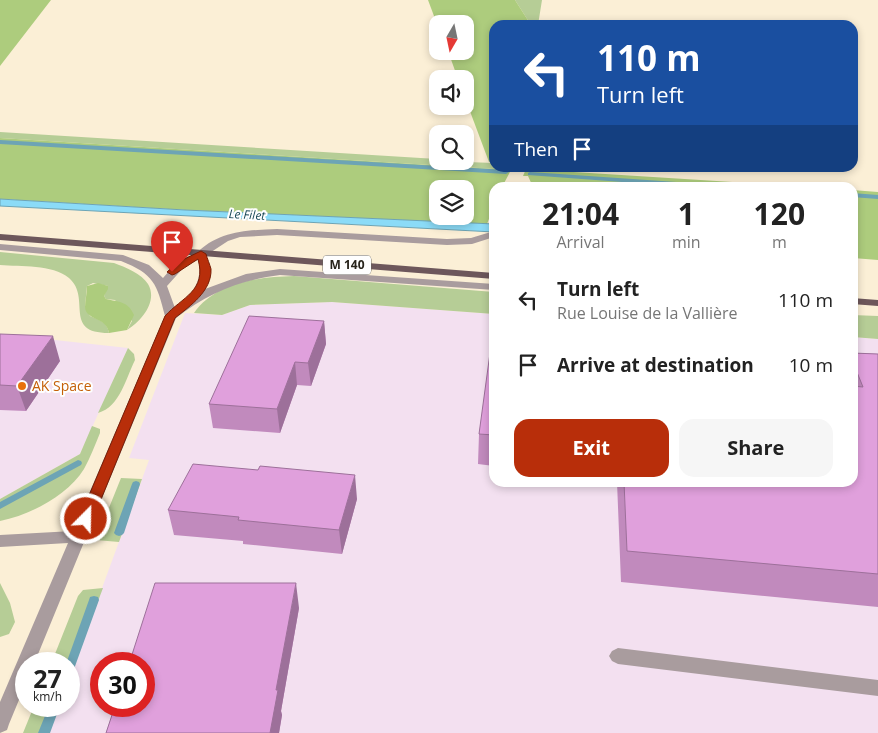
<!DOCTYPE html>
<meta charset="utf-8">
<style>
:root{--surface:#fff;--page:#f6f6f6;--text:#222;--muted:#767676;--accent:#b82e0a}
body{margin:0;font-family:"Open Sans",sans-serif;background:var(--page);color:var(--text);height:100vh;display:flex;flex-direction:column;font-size:19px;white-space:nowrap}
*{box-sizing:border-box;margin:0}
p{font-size:16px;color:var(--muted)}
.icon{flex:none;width:28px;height:28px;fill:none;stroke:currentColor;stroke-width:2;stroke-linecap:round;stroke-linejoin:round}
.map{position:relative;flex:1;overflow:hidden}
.details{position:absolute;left:489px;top:182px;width:369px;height:305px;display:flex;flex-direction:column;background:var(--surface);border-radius:15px;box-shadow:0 2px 8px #0003}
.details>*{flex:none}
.banner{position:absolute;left:489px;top:20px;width:369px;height:152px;border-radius:15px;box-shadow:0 2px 8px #0003;background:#1a4fa0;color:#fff;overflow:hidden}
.needle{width:32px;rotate:189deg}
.fabs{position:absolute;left:429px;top:15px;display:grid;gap:10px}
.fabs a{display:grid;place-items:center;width:45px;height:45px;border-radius:10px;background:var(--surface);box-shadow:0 2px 8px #0003;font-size:25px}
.speed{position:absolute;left:15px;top:652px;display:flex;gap:10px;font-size:25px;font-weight:700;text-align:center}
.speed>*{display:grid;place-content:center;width:65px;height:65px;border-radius:50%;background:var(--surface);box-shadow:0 2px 8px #0003;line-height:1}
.speed small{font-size:12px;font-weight:400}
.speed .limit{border:8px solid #d22;background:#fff;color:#111}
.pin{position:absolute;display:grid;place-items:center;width:42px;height:42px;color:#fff;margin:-51px -21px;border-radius:50% 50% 50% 0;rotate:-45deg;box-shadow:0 0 5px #0007}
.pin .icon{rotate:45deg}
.me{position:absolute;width:55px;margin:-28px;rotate:23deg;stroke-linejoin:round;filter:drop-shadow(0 0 4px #0008)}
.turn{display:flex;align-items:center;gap:18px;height:105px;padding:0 25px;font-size:22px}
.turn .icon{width:65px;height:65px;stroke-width:2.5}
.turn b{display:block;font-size:35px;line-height:42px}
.then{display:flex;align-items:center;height:48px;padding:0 25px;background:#0003;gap:10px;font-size:19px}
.eta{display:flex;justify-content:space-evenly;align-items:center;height:85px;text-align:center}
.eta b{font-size:30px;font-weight:700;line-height:35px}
.button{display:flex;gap:10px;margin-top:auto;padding:10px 25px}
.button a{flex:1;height:58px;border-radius:15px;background:var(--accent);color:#fff;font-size:20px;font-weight:700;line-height:58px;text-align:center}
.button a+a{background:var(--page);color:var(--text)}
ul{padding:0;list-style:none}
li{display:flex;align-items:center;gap:15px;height:65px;padding:0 25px}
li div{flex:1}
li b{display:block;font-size:19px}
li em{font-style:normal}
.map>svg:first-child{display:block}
</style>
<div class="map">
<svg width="878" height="733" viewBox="0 0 878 733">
<rect width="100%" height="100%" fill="#fbefd6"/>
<path fill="#f3e0f0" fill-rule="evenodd" d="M332 302 494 314V482H852L853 337 878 339V733H48L58 706H69V678L149 460 129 458 185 313 222 315 250 305ZM101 664H144V706H101Z
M0 334 128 348 80 454 0 499Z"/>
<path fill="#b6cd96" d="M515 0H542L538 25H531Z
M0 132 437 159 438 161 494 163V168H511V170L0 138Z
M0 252 114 263C125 267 142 274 148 284 158 301 142 321 127 330L132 321 115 300 106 299 104 296 108 286 93 283 87 286 85 306 90 316C100 320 107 322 109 333 62 333 92 298 69 278 52 264 21 267 0 265Z
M294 276 494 292V314L332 302 250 305 222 315 194 313C216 282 258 277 294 276Z
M852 315 878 316V339L853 337Z
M128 348 134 354 135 360C126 378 120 407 98 413Z
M92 426 100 429V433C95 445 90 458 84 469 67 496 30 515 0 521V499L80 454Z
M121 478 142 479 119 542 96 540Z
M0 583 10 603 15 622 9 634 0 637Z
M103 588 69 678V664H51L78 596 83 590Z
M34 706H58L48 733H23Z"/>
<path fill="#adcc7d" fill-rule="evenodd" d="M0 0H51L0 66Z
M428 0H515L531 25H494V163L489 162 465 98V79H458L448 51H465V24H437Z
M0 138 511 170 502 187 494 188V206L487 224 185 210 0 199ZM438 189H465V216H438Z
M526 169 814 187H533L528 176H523Z
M852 190 878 192V260L853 258Z
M98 283 108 286V289L104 296 106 299C119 302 128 301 134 315L127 330 109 333C106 316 86 321 85 307 85 301 87 293 87 286Z"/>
<path fill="#8bdbf7" stroke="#6da4b5" d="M0 199 185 210 494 224V232L0 206Z"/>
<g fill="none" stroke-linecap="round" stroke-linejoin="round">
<path fill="#6da4b5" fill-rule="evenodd" d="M0 140 506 170 509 172 506 174 0 144Z
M530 172 735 186 737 188H703L528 175V173Z
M852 193 878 195V199L852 197Z
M78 460 81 461 82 463 81 465 0 509V502Z
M136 481 139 482 140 484 124 533 122 535 119 536 116 535 114 533 132 484 133 482Z
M94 596 98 597 99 600 74 669 73 672 69 674V664H66L89 600 90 597Z
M49 706H60L50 733H38Z"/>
<path fill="#a99c9e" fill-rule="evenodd" d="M516 183 519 184 520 188H511Z
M277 229 447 239 471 238 494 231V237L472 244 447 245 277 235 240 237 228 241 205 256H197L196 254C217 231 248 230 277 229Z
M618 648 878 680V696L618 664 612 661 609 656 612 651Z"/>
<path fill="#a99c9e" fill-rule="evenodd" d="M0 244 123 255 149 265 163 278 177 262 201 251 206 254C210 267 211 277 205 289L246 274 280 269 494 284V290L280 275C240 280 208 293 176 318L34 664H26V683L9 724 7 730 0 733V702L68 543 0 547V535L73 531 165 316C157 284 154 274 121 261L0 250ZM198 260C203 283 192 295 175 308L167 286 185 266Z"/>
<path fill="#6d575b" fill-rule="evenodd" d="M0 234 494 273V279L0 240Z
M852 298 878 300V306L852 304Z"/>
</g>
<path fill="#c18abd" d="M324 321 326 344 311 386 297 385 280 433 213 428 209 404Z
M0 334 60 361 26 411 0 410Z
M494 353V466L478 464 479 434Z
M852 353 878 354V607L621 582 617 482H852Z
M357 499 342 554 243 544V541L174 535 168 510Z
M299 608 281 711 282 715 279 733H106L112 715 102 706H144Z
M92 683H101V705Z"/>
<path fill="#9d709a" d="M324 321 326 344 311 386 308 363Z
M53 336 60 361 26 411 17 386Z
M295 362 297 385 280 433 277 409Z
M355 475 357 499 342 554 339 530Z
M296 583 299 608 281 711 282 715 279 733H270L276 690Z"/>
<path fill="#e0a0dc" stroke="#9d709a" d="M249 316 324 321 308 363 295 362 277 409 209 404Z
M0 334 53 336 17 386 0 385Z
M490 353H494V435L479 434Z
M852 353 878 354V574L627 551 624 482H852V386L863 387 852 360Z
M193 464 258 470 260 466 355 475 339 530 238 520 239 517 168 510Z
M155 583H296L276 690H278L270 733H106L115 706H144V664H129Z
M92 683H101V689Z"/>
<path fill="#b82e0a" stroke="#781e06" d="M201 251 206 254C207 258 210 265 211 269 212 291 190 306 175 318L93 519 91 523H81L79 519 165 316C182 297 207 291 198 259L175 274 172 275 167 272 178 262Z"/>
<circle fill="#e8710a" stroke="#fefefe" stroke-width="2" cx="22" cy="386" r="5"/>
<g text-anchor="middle" stroke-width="4" stroke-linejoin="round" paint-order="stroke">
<g font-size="12" font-style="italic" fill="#174655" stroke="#fefefe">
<text transform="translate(247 215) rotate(3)" y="4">Le Filet</text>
</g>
<rect fill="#fefefe" stroke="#68655e" stroke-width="1" x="323" y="255.5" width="48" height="19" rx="4"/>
<g font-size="12" font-weight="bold" fill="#27231a">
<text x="347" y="269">M 140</text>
</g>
<g font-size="14" fill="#c56008" stroke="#fefefe" text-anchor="start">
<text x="32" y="391">AK Space</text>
</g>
</g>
</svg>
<div class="fabs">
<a><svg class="needle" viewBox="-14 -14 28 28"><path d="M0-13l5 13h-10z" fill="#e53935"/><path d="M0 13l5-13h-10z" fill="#767676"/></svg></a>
<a><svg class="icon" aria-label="sound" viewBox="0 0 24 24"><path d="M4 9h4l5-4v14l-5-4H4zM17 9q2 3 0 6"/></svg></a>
<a><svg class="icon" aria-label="search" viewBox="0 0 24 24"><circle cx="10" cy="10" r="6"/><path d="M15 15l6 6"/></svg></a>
<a><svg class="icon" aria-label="layers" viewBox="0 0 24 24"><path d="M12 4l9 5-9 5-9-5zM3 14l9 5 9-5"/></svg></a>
</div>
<div class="speed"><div>27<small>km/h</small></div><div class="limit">30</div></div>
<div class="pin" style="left:172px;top:272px;background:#d93025"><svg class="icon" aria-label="arrive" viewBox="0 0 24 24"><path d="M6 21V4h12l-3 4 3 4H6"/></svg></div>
<svg class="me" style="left:86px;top:519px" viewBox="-20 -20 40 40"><circle r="17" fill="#b82e0a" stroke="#fff" stroke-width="3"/><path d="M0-11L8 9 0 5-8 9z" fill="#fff"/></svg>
<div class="banner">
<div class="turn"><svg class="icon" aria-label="left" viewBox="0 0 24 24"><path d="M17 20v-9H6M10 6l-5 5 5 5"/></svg><div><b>110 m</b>Turn left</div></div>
<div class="then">Then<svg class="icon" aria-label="arrive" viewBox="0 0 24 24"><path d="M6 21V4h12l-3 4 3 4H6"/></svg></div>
</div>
<section class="details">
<div class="eta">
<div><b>21:04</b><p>Arrival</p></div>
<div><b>1</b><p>min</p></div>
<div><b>120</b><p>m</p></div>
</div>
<ul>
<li><svg class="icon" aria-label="left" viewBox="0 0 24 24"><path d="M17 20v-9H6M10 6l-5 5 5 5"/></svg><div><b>Turn left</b><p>Rue Louise de la Vallière</p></div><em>110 m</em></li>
<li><svg class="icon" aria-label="arrive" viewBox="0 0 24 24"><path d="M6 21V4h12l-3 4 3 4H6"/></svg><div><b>Arrive at destination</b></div><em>10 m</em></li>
</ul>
<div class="button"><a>Exit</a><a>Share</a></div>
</section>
</div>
